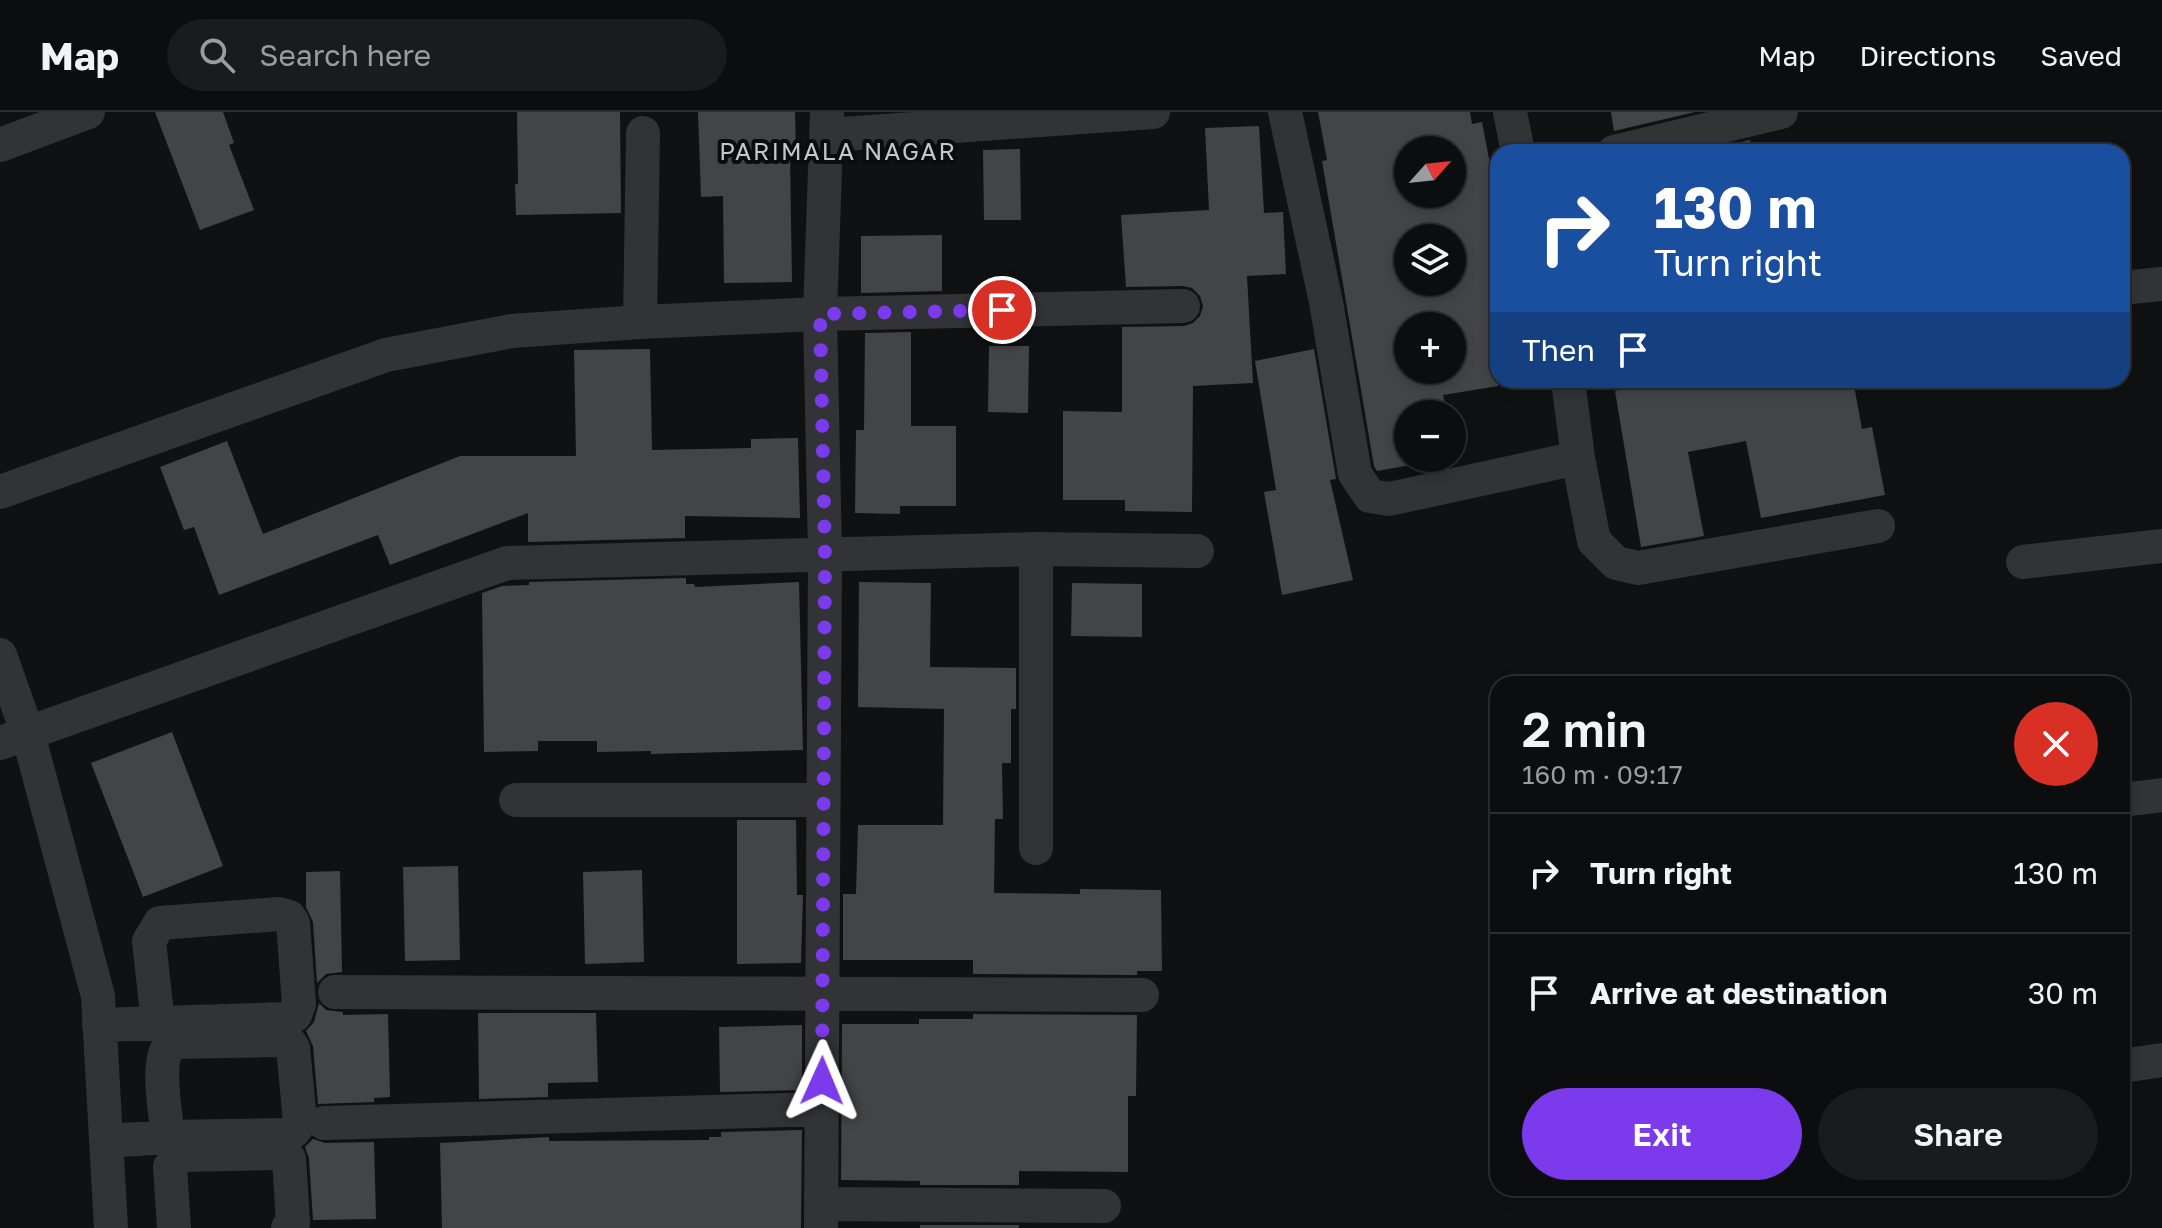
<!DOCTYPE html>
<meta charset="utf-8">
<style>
:root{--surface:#0c0d0e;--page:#1a1b1c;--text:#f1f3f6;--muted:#9a9c9e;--line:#2c2d2e;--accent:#7c3aed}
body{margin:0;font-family:"Golos Text",sans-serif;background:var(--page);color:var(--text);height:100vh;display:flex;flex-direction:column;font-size:30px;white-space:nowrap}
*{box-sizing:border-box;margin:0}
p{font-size:26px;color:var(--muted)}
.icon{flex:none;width:44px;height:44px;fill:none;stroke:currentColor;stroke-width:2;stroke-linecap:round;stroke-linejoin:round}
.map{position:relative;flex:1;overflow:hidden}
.panel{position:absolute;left:1490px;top:564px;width:640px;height:520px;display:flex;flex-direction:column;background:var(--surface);border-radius:24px;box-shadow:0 4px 12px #0003,0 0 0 2px var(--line)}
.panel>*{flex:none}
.banner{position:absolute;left:1490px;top:32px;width:640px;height:244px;border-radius:24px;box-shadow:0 4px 12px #0003,0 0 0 2px var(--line);background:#1a4fa0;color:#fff;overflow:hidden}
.needle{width:52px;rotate:63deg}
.buttons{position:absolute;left:1394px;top:24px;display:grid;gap:16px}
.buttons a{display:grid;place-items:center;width:72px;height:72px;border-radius:50%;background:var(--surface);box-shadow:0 4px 12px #0003,0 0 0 2px var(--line);font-size:40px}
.pin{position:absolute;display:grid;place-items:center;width:68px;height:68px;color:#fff;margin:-34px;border:4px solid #fff;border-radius:50%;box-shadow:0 2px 8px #0007}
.me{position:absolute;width:88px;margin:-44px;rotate:1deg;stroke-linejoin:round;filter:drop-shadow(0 0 6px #0008)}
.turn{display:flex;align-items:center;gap:28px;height:168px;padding:0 32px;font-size:36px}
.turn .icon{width:104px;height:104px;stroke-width:2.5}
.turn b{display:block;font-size:56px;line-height:68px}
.then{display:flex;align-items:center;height:76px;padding:0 32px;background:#0003;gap:16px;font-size:30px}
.round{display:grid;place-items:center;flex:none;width:84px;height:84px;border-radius:42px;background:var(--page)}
.overview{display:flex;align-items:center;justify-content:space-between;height:136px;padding:0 32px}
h1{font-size:48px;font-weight:600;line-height:60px}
.primary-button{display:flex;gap:16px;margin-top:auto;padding:16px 32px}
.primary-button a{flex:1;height:92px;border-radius:48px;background:var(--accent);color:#fff;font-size:32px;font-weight:600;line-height:92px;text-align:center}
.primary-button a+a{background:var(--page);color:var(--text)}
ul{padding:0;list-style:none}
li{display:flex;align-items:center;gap:24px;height:120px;padding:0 32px;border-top:2px solid var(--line)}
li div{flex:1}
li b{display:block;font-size:30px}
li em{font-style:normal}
header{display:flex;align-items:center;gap:48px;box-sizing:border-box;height:112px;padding:0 40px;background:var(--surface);border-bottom:2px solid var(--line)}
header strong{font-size:38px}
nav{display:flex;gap:44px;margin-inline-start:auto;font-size:28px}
.search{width:560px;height:72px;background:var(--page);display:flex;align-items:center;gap:20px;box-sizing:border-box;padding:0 28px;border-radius:44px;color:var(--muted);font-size:30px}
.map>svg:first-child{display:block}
</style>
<header>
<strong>Map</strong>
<div class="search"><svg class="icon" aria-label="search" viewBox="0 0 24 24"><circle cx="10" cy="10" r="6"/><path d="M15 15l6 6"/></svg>Search here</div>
<nav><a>Map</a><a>Directions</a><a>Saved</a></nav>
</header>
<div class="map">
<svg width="2162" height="1116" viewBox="0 0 2162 1116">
<rect width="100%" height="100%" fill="#101112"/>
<path fill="#424447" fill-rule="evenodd" d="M155 0H223L234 31 229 33 254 98 200 118Z
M517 0H620L621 101 516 103 515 72H518Z
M698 0H795L796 44H790L792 170 724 171 723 84 701 85Z
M1318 0H1470L1472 12 1482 10 1498 94V274L1443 283 1447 302H1408V346H1450L1377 359 1374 354 1322 49 1327 48ZM1408 38H1452V82H1408ZM1408 126H1452V170H1408ZM1408 214H1452V258H1408Z
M1611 0H1695L1614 19Z
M1259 14 1264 101 1283 100 1286 162 1247 164 1253 271 1193 274 1192 400 1125 399V388H1063V299L1122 300V215L1184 214 1193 211 1200 204 1203 194 1200 184 1192 176 1183 174 1126 175 1121 103 1209 98 1205 16Z
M1750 28 1751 40H1700Z
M1020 37 1021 108H984L983 38Z
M942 123V179L861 181V124Z
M911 220V314H956V394H900V402L855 401 856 318H864L865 221Z
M989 234H1029L1028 301 988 300Z
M650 237 652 338 751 336V327L798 326 800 406 685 404V426L528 430V401L390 453 378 423 219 483 194 415 184 418 160 355 227 329 263 422 460 344H576L574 238Z
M1314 237 1336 367 1330 368 1353 468 1282 483 1264 380 1276 378 1255 249Z
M1675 268H1853L1862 317 1872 315 1885 383 1761 406 1746 329 1688 340 1704 424 1641 435 1615 279Z
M686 466V472H694L695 475 799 470 803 638 651 642V639L597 640V629H538V639L484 640 482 481 502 474 529 473V470Z
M859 470 931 471 930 555 1016 556V597H1011V651H1002L1003 707H995L994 781 1080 782V777L1161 778 1162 859H1137V863L973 862V848H843V782H856L858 713H943L944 597 858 595Z
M1072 471 1142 472V525L1071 524Z
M172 620 223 754 143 785 91 651Z
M737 708H796L797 783H803L801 851 737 852Z
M458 754 460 848 405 849 403 755Z
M642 758 644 850 585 852 583 760Z
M340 759 342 860 326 862 317 871 313 810 306 795V760Z
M319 891 326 898 343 900V903L388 902 390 985 374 986V990L318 992 313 934 306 919 314 910Z
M478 901H596L598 970 548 971V985L479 987Z
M973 902 1137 903 1136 984H1128V1060L1019 1059V1073H920V1069L841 1068 842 912H919V907H973Z
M802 913V978L720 980 719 915Z
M802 1018 801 1116H442L440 1031 549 1025V1029L709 1028V1025H721V1020Z
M313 1027 325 1031 374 1030 376 1107 313 1108 309 1046 305 1035Z
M920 1113H1019V1116H920Z"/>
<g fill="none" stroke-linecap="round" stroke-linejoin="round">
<path stroke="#323336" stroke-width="34" d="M1285 0 1326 190 1355 362 1370 384 1389 387 1578 346
M1510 0 1518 40
M828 23 1153 0
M0 33 88 0
M1614 40 1781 0
M2122 176 2162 172
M640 210 643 21
M1568 268 1578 346 1594 429 1616 451 1638 456 1878 414
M0 380 386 243 512 219 640 210 820 202 1183 194
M2023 450 2162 434
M0 543 28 622 98 884 111 1116
M0 631 507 451 1036 437 1197 439
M516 688H823
M2122 688 2162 683
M1036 736V437
M335 880 1142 883
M99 913 284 907 295 903 299 892 293 811 289 805 279 802 160 811 149 829 158 911
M2122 954 2162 948
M324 1011 822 997
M106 1029 168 1025 286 1023 294 1019 300 1009 293 936 288 929 278 928 172 930C154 946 166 1002 168 1025
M821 1092 1104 1094
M174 1116 170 1055 181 1043 285 1041 289 1047 293 1111 288 1116
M821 1116 825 443 820 202 827 0"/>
</g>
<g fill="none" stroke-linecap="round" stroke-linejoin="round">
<path stroke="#7c3aed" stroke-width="14" stroke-dasharray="0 25.2" d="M822 969 825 443 820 202 1002 198"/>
</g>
<g text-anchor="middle" stroke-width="8" stroke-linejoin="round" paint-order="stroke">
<g font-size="24" letter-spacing="2" fill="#c3c8ce" stroke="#0b0c0d">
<text x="838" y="48">PARIMALA NAGAR</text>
</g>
</g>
</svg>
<div class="buttons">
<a><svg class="needle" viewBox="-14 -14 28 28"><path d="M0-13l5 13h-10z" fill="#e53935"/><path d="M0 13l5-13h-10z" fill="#9a9c9e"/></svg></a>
<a><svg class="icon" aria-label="layers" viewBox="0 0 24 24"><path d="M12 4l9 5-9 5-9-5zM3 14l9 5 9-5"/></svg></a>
<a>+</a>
<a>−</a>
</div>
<div class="pin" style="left:1002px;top:198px;background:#d93025"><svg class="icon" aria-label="arrive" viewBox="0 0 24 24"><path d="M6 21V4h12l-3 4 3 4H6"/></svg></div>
<svg class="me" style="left:822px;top:969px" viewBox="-20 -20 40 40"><path d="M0-17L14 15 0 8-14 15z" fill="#7c3aed" stroke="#fff" stroke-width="4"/></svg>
<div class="banner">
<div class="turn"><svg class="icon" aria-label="right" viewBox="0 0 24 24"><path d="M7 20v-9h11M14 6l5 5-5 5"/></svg><div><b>130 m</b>Turn right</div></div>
<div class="then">Then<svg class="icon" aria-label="arrive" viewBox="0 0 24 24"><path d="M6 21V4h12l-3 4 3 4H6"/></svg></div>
</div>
<section class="panel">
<div class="overview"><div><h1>2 min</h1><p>160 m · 09:17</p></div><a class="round" style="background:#d93025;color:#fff"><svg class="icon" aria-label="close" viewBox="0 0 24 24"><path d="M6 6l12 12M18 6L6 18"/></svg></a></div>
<ul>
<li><svg class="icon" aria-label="right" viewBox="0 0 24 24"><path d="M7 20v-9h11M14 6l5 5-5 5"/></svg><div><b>Turn right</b></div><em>130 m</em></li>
<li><svg class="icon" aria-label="arrive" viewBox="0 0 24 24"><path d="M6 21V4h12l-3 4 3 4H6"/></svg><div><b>Arrive at destination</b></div><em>30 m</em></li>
</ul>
<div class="primary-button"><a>Exit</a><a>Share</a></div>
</section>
</div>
